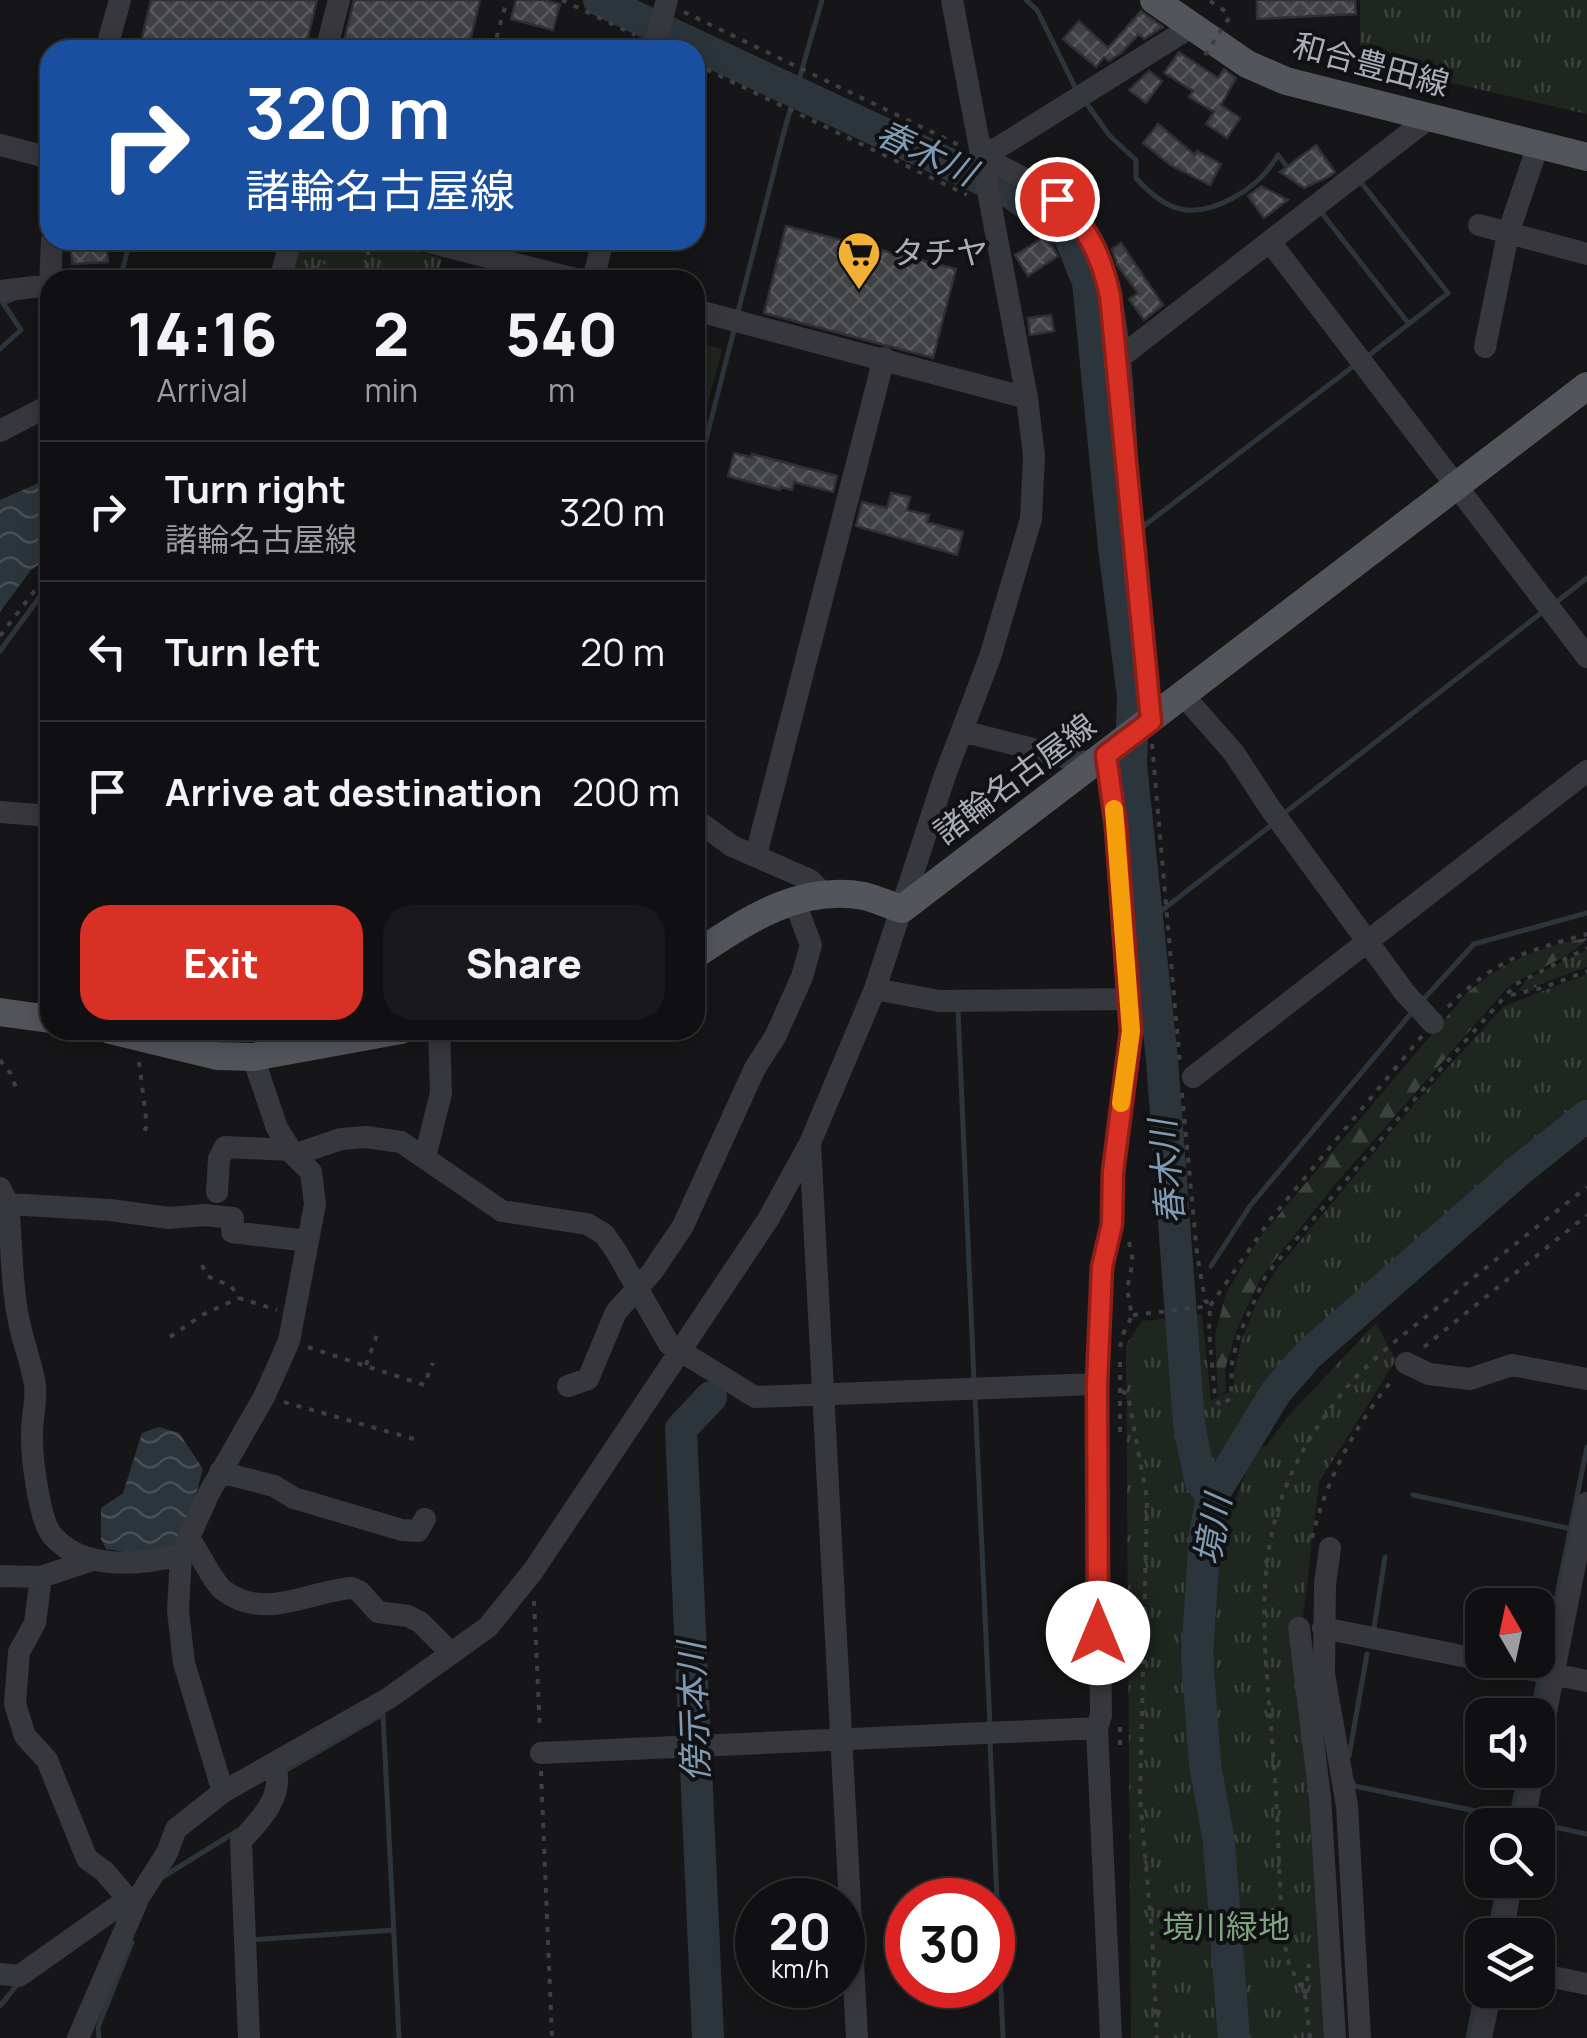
<!DOCTYPE html>
<meta charset="utf-8">
<style>
:root{--surface:#101012;--page:#19191b;--text:#f1f3f6;--muted:#9c9d9f;--line:#303032;--accent:#d93025}
body{margin:0;font-family:Manrope,"Noto Sans JP",sans-serif;background:var(--page);color:var(--text);height:100vh;display:flex;flex-direction:column;font-size:38px;white-space:nowrap}
*{box-sizing:border-box;margin:0}
p{font-size:32px;color:var(--muted)}
.icon{flex:none;width:55px;height:55px;fill:none;stroke:currentColor;stroke-width:2;stroke-linecap:round;stroke-linejoin:round}
.map{position:relative;flex:1;overflow:hidden}
.panel{position:absolute;left:40px;top:270px;width:665px;height:770px;display:flex;flex-direction:column;background:var(--surface);border-radius:30px;box-shadow:0 5px 25px #0003,0 0 0 2px var(--line)}
.panel>*{flex:none}
.hud{position:absolute;left:40px;top:40px;width:665px;height:210px;border-radius:30px;box-shadow:0 5px 25px #0003,0 0 0 2px var(--line);background:#1a4fa0;color:#fff;overflow:hidden}
.needle{width:65px;rotate:351deg}
.controls{position:absolute;left:1465px;top:1588px;display:grid;gap:20px}
.controls a{display:grid;place-items:center;width:90px;height:90px;border-radius:20px;background:var(--surface);box-shadow:0 5px 25px #0003,0 0 0 2px var(--line);font-size:50px}
.speed{position:absolute;left:735px;top:1878px;display:flex;gap:20px;font-size:50px;font-weight:700;text-align:center}
.speed>*{display:grid;place-content:center;width:130px;height:130px;border-radius:50%;background:var(--surface);box-shadow:0 5px 25px #0003,0 0 0 2px var(--line);line-height:1}
.speed small{font-size:25px;font-weight:400}
.speed .limit{border:15px solid #d22;background:#fff;color:#111}
.pin{position:absolute;display:grid;place-items:center;width:85px;height:85px;color:#fff;margin:-42px;border:5px solid #fff;border-radius:50%;box-shadow:0 2px 10px #0007}
.me{position:absolute;width:110px;margin:-55px;rotate:0deg;stroke-linejoin:round;filter:drop-shadow(0 0 8px #0008)}
.turn{display:flex;align-items:center;gap:35px;height:210px;padding:0 40px;font-size:45px}
.turn .icon{width:130px;height:130px;stroke-width:2.5}
.turn b{display:block;font-size:70px;line-height:85px}
.eta{display:flex;justify-content:space-evenly;align-items:center;height:170px;text-align:center}
.eta b{font-size:60px;font-weight:800;line-height:70px}
.primary-button{display:flex;gap:20px;margin-top:auto;padding:20px 40px}
.primary-button a{flex:1;height:115px;border-radius:30px;background:var(--accent);color:#fff;font-size:40px;font-weight:800;line-height:115px;text-align:center}
.primary-button a+a{background:var(--page);color:var(--text)}
ul{padding:0;list-style:none}
li{display:flex;align-items:center;gap:30px;height:140px;padding:0 40px;border-top:2px solid var(--line)}
li div{flex:1}
li b{display:block;font-size:38px}
li em{font-style:normal}
.map>svg:first-child{display:block}
</style>
<div class="map">
<svg width="1587" height="2038" viewBox="0 0 1587 2038">
<defs>
<pattern id="grass-tufts" width="24" height="20" patternUnits="userSpaceOnUse" patternTransform="scale(2.5)"><rect width="24" height="20" fill="#1e261f"/><path d="M3 7l-1-3M5 7V3M7 7l1-3M15 17l-1-3M17 17v-4M19 17l1-3" fill="none" stroke="#3c433d"/></pattern>
<pattern id="forest-firs" width="22" height="20" patternUnits="userSpaceOnUse" patternTransform="scale(2.5)"><rect width="22" height="20" fill="#1e261f"/><path d="M5 1l3.5 6h-7zM16 11l3.5 6h-7z" fill="#3c433d"/></pattern>
<pattern id="water-waves" width="16" height="10" patternUnits="userSpaceOnUse" patternTransform="scale(2.5)"><rect width="16" height="10" fill="#2c353c"/><path d="M0 5q4-4 8 0t8 0" fill="none" stroke="#485056"/></pattern>
<pattern id="building-cross-hatch" width="8" height="8" patternUnits="userSpaceOnUse" patternTransform="scale(2.5)"><rect width="8" height="8" fill="#404145"/><path d="M0 0l8 8M0 8l8-8" fill="none" stroke="#595a5e"/></pattern>
</defs>
<rect width="100%" height="100%" fill="#161618"/>
<path fill="url(#grass-tufts)" d="M1360 0H1587V114L1360 62Z
M302 240H372L442 258 437 280H291Z
M1587 950V967L1538 985 1533 990 1518 991 1527 979Z
M1587 974V1105L1425 1234 1299 1349 1240 1428 1231 1453 1219 1470 1201 1468 1187 1316 1202 1314 1211 1400 1234 1390V1372L1242 1339 1257 1302 1276 1270 1417 1101 1504 1006Z
M1171 1318 1187 1470 1235 1501 1255 1449 1266 1446 1289 1415 1376 1323 1396 1360 1319 1482 1302 1626 1330 2038H1131L1126 1345 1142 1321Z"/>
<path fill="url(#forest-firs)" d="M1587 938C1574 957 1529 971 1507 988L1338 1181 1261 1277 1237 1329 1225 1369 1226 1391 1218 1397 1215 1335 1226 1293 1260 1237 1466 994C1501 963 1540 946 1587 938Z"/>
<path fill="#1e261f" d="M695 342 722 349 695 451Z"/>
<path fill="url(#water-waves)" d="M50 478V556L31 570 0 612V500Z
M159 1427 179 1433 203 1469 194 1502 172 1548 144 1555 106 1549 101 1539V1508L123 1493 142 1433Z"/>
<g fill="none" stroke-linecap="round" stroke-linejoin="round">
<path stroke="#2c353c" stroke-width="5" d="M1026 0 1037 10 1077 91
M1084 100 1110 136 1136 160V178C1166 212 1192 220 1233 198 1252 188 1267 174 1278 155L1290 171
M1360 181 1448 293 1368 356
M1321 212 1409 324
M120 280 130 240
M737 316 785 128 822 0
M0 349 21 330 3 303 13 299
M695 483 735 326
M1137 531 1355 365
M1554 604 1587 578
M0 651 50 583
M1282 815 1545 610
M1147 922 1274 823
M1420 1003 1474 944 1587 913
M958 1010 974 1381
M1211 1266 1250 1206 1413 1011
M975 1397 990 1725
M1413 1495 1572 1529
M1374 1628 1385 1557
M1543 1664 1587 1447
M1532 1715 1539 1680
M990 1741 1003 2038
M1349 1756 1367 1654
M281 1773 383 1714 399 2038
M1353 1782 1354 1786 1515 1819
M1531 1822 1587 1834
M1510 1825 1521 1770
M161 1878 237 1831
M1489 1935 1500 1880
M252 1940 394 1930
M0 2006 17 1985
M99 2038 98 2027 132 1942
M1468 2038 1482 1966"/>
<path stroke="#2c353c" stroke-width="32" d="M599 0 1013 194 1069 235 1088 282 1114 547 1133 696 1131 765 1162 1060 1189 1424 1200 1480 1212 1497
M708 2038 681 1429 711 1397
M1234 2038 1219 1842 1205 1764 1197 1656 1205 1534 1212 1497 1276 1392 1308 1355 1517 1172 1587 1116"/>
</g>
<path fill="url(#building-cross-hatch)" stroke="#303034" stroke-width="2.5" d="M151 0H317L305 50H139Z
M354 0H480L468 50H342Z
M516 0H543L560 4 553 30 511 19Z
M1257 0H1355L1356 14 1257 19Z
M1141 11 1163 27 1144 39 1139 34 1121 53 1109 61 1104 57 1096 67 1063 39 1079 21 1108 48Z
M1179 52 1218 78 1224 69 1236 78 1221 105 1240 118 1227 138 1206 124 1214 112 1189 97 1193 91 1164 73Z
M1149 71 1162 81 1146 103 1129 90Z
M1158 124 1195 155 1197 151 1221 164 1210 185 1170 165 1143 143Z
M1316 145 1335 172 1330 176 1304 188 1280 172Z
M1261 186 1288 200 1264 218 1248 196Z
M786 226 956 269 933 358 764 313Z
M1046 236 1058 256 1028 276 1015 255Z
M70 240H106L108 262 72 264Z
M1121 243 1163 305 1144 320 1129 299 1138 293 1117 265 1112 249Z
M1051 315 1054 331 1030 335 1028 318Z
M734 453 751 457 752 454 837 476 833 492 794 482 792 490 781 487 780 490 728 476Z
M891 493 910 497 907 510 929 515 927 522 963 532 957 555 856 526 862 502 887 508Z"/>
<g fill="none" stroke-linecap="round" stroke-linejoin="round">
<path stroke="#3d3f44" stroke-width="4" stroke-dasharray="5 8" stroke-linecap="butt" d="M562 0 635 35
M1210 1 1231 15
M684 12 959 145
M493 50 507 0
M695 64 967 195
M306 280 309 270 325 262
M362 280 369 259 366 240
M0 636 42 581 50 575
M1152 744 1180 1064
M1511 995 1542 988 1587 971
M1448 1007C1496 959 1524 952 1587 934
M0 1060 11 1074 17 1091
M139 1062 147 1126 142 1135
M1182 1093 1197 1254 1205 1300 1210 1306 1209 1330 1215 1397 1220 1406 1231 1398 1232 1362 1239 1335 1266 1275 1437 1073 1516 984 1587 948
M202 1265 207 1276 231 1286 239 1298 277 1310
M1133 1315 1210 1306 1270 1220 1422 1036
M170 1337 202 1315 239 1298
M308 1347 424 1385 433 1363
M1120 1347 1124 1332 1132 1316 1127 1289 1133 1261 1129 1242
M1424 1347 1587 1215
M366 1365 379 1329
M1122 1391 1128 1395 1147 1499 1140 1799 1152 1933 1157 2038
M284 1402 414 1439
M1120 1432V1357
M1312 1538C1327 1478 1354 1427 1393 1379
M534 1601 540 1731
M1120 1727V1747
M541 1771 552 2038
M1305 1994 1309 1964
M1310 2038 1305 1994 1289 1965 1284 1941C1278 1883 1279 1825 1274 1767 1264 1617 1240 1519 1343 1392 1368 1361 1402 1336 1433 1311 1484 1269 1535 1228 1587 1187"/>
<path stroke="#37383d" stroke-width="22" d="M106 50 120 0
M326 50 339 0
M653 50 667 0
M0 145 50 158
M980 151 996 149 1191 27
M998 165C1032 182 1068 200 1088 233 1125 291 1125 445 1130 517 1135 585 1144 653 1151 721
M1479 225 1587 254
M421 240 579 280
M1271 243 1587 657
M280 280 291 240
M593 280 603 240
M50 286 52 240
M0 291 50 285
M695 310 1027 398
M1485 347 1508 234 1538 145
M1118 359 1429 118
M0 431 50 405
M1183 695 1234 753 1270 808 1405 993 1433 1023
M962 731 1084 762 1089 768
M1106 755 1116 826 1131 1031 1113 1173 1112 1224 1102 1267 1097 1384 1101 1715 1097 1728 1111 2038
M0 812 50 816
M695 819 732 846 810 880 816 886 818 894
M756 855 884 358
M875 989 939 1001 1127 999
M1193 1077 1587 771
M810 1143 857 2038
M294 1155 341 1139 366 1137 401 1142 502 1211 587 1224 604 1234 616 1251 669 1344 755 1397 1097 1384
M425 1157 441 1093 439 1030
M0 1188 8 1204C12 1244 11 1287 20 1326 24 1346 32 1364 35 1385 37 1402 31 1420 32 1438 32 1459 39 1519 52 1535 82 1571 140 1565 181 1555
M217 1192 219 1159 225 1147 291 1150
M8 1204 110 1210 169 1218 205 1215 233 1218 232 1232 308 1241
M1406 1363 1429 1374 1470 1379 1512 1365 1587 1379
M568 1386 588 1379 616 1312 652 1272 683 1226 755 1068 775 1037 802 977 811 945 794 900
M220 1472 274 1486 294 1498 402 1530 418 1531 425 1519
M188 1538C200 1552 211 1580 223 1590 265 1622 308 1591 352 1588L359 1591 378 1612 408 1616 420 1622 451 1653
M1330 1548 1325 1584 1324 1674 1347 1806 1360 2038
M0 1576 41 1577 92 1560
M41 1577 35 1623 19 1652 15 1704 25 1736 47 1760 87 1859 104 1871 128 1899
M1299 1628 1320 1797 1335 2038
M1323 1628 1482 1660
M1484 1660 1587 1681
M541 1753 1097 1728
M1538 1753 1587 1503
M223 1792 184 1663 178 1611 181 1555 209 1493 264 1397 289 1341 315 1204 311 1172 294 1155 277 1128 253 1057
M1523 1825 1534 1770
M1502 1935 1512 1880
M0 1974 19 1976 128 1899 136 1903
M1538 1974 1587 1984
M78 2038 139 1897 167 1853 176 1829 223 1792 389 1698 488 1627 533 1571 769 1218 810 1143 875 989 944 778 990 657 1031 519 1034 456 1027 398 952 0
M249 2038 241 1841C260 1820 285 1796 275 1765
M1481 2038 1491 1990"/>
<path stroke="#53555c" stroke-width="28" d="M1154 0 1247 64 1286 81 1587 157
M695 955C746 921 799 884 864 896 876 899 889 905 902 909L1587 386
M0 1012 50 1019
M110 1030 217 1056 253 1057 401 1030"/>
<path stroke="#3d3f44" stroke-width="4" stroke-dasharray="5 8" stroke-linecap="butt" d="M1205 55 1231 15"/>
</g>
<g fill="none" stroke-linecap="round" stroke-linejoin="round">
<g stroke="#8d1f18" stroke-width="25">
<path id="route" d="M1057 199C1088 227 1101 255 1110 296L1151 721 1106 755 1116 826 1131 1031 1113 1172 1112 1224 1102 1267 1097 1384 1098 1633"/>
</g>
<use href="#route" stroke="#d93025" stroke-width="18"/>
<path stroke="#f59e0b" stroke-width="18" d="M1114 809 1131 1031 1121 1103"/>
</g>
<defs>
<g id="supermarket-pin" transform="scale(2.25)"><path d="M0 17L-7.5 6A9.5 9.5 0 1 1 7.5 6Z" fill="#f2b134" stroke="#111113"/><path d="M-6-5.5h2.5l.6 2H6L4.5 2H-2.5L-4.4-4H-6ZM-1.5 3.2a1.3 1.3 0 1 0 .1 0ZM3 3.2a1.3 1.3 0 1 0 .1 0Z" fill="#111"/></g>
</defs>
<g fill-rule="evenodd">
<use href="#supermarket-pin" x="859" y="253"/>
</g>
<g text-anchor="middle" stroke-width="8" stroke-linejoin="round" paint-order="stroke">
<g font-size="32" fill="#a8adb8" stroke="#111113">
<text transform="translate(1371 65) rotate(15)" y="11">和合豊田線</text>
<text transform="translate(1015 779) rotate(-37)" y="11">諸輪名古屋線</text>
</g>
<g font-size="32" fill="#a8adb8" stroke="#111113" text-anchor="start">
<text x="892" y="264">タチヤ</text>
</g>
<g font-size="32" fill="#7fa381" stroke="#111113">
<text x="1226" y="1938">境川緑地</text>
</g>
<g font-size="35" font-style="italic" fill="#7f9bb3" stroke="#111113">
<text transform="translate(926 153) rotate(25)" y="12">春木川</text>
<text transform="translate(1167 1172) rotate(-95)" y="12">春木川</text>
<text transform="translate(1213 1530) rotate(-80)" y="12">境川</text>
<text transform="translate(694 1712) rotate(-92)" y="12">傍示本川</text>
</g>
</g>
</svg>
<div class="controls">
<a><svg class="needle" viewBox="-14 -14 28 28"><path d="M0-13l5 13h-10z" fill="#e53935"/><path d="M0 13l5-13h-10z" fill="#9c9d9f"/></svg></a>
<a><svg class="icon" aria-label="sound" viewBox="0 0 24 24"><path d="M4 9h4l5-4v14l-5-4H4zM17 9q2 3 0 6"/></svg></a>
<a><svg class="icon" aria-label="search" viewBox="0 0 24 24"><circle cx="10" cy="10" r="6"/><path d="M15 15l6 6"/></svg></a>
<a><svg class="icon" aria-label="layers" viewBox="0 0 24 24"><path d="M12 4l9 5-9 5-9-5zM3 14l9 5 9-5"/></svg></a>
</div>
<div class="speed"><div>20<small>km/h</small></div><div class="limit">30</div></div>
<div class="pin" style="left:1057px;top:199px;background:#d93025"><svg class="icon" aria-label="arrive" viewBox="0 0 24 24"><path d="M6 21V4h12l-3 4 3 4H6"/></svg></div>
<svg class="me" style="left:1098px;top:1633px" viewBox="-20 -20 40 40"><circle r="19" fill="#fff"/><path d="M0-13L10 11 0 6-10 11z" fill="#d93025"/></svg>
<div class="hud">
<div class="turn"><svg class="icon" aria-label="right" viewBox="0 0 24 24"><path d="M7 20v-9h11M14 6l5 5-5 5"/></svg><div><b>320 m</b>諸輪名古屋線</div></div>
</div>
<section class="panel">
<div class="eta">
<div><b>14:16</b><p>Arrival</p></div>
<div><b>2</b><p>min</p></div>
<div><b>540</b><p>m</p></div>
</div>
<ul>
<li><svg class="icon" aria-label="right" viewBox="0 0 24 24"><path d="M7 20v-9h11M14 6l5 5-5 5"/></svg><div><b>Turn right</b><p>諸輪名古屋線</p></div><em>320 m</em></li>
<li><svg class="icon" aria-label="left" viewBox="0 0 24 24"><path d="M17 20v-9H6M10 6l-5 5 5 5"/></svg><div><b>Turn left</b></div><em>20 m</em></li>
<li><svg class="icon" aria-label="arrive" viewBox="0 0 24 24"><path d="M6 21V4h12l-3 4 3 4H6"/></svg><div><b>Arrive at destination</b></div><em>200 m</em></li>
</ul>
<div class="primary-button"><a>Exit</a><a>Share</a></div>
</section>
</div>
